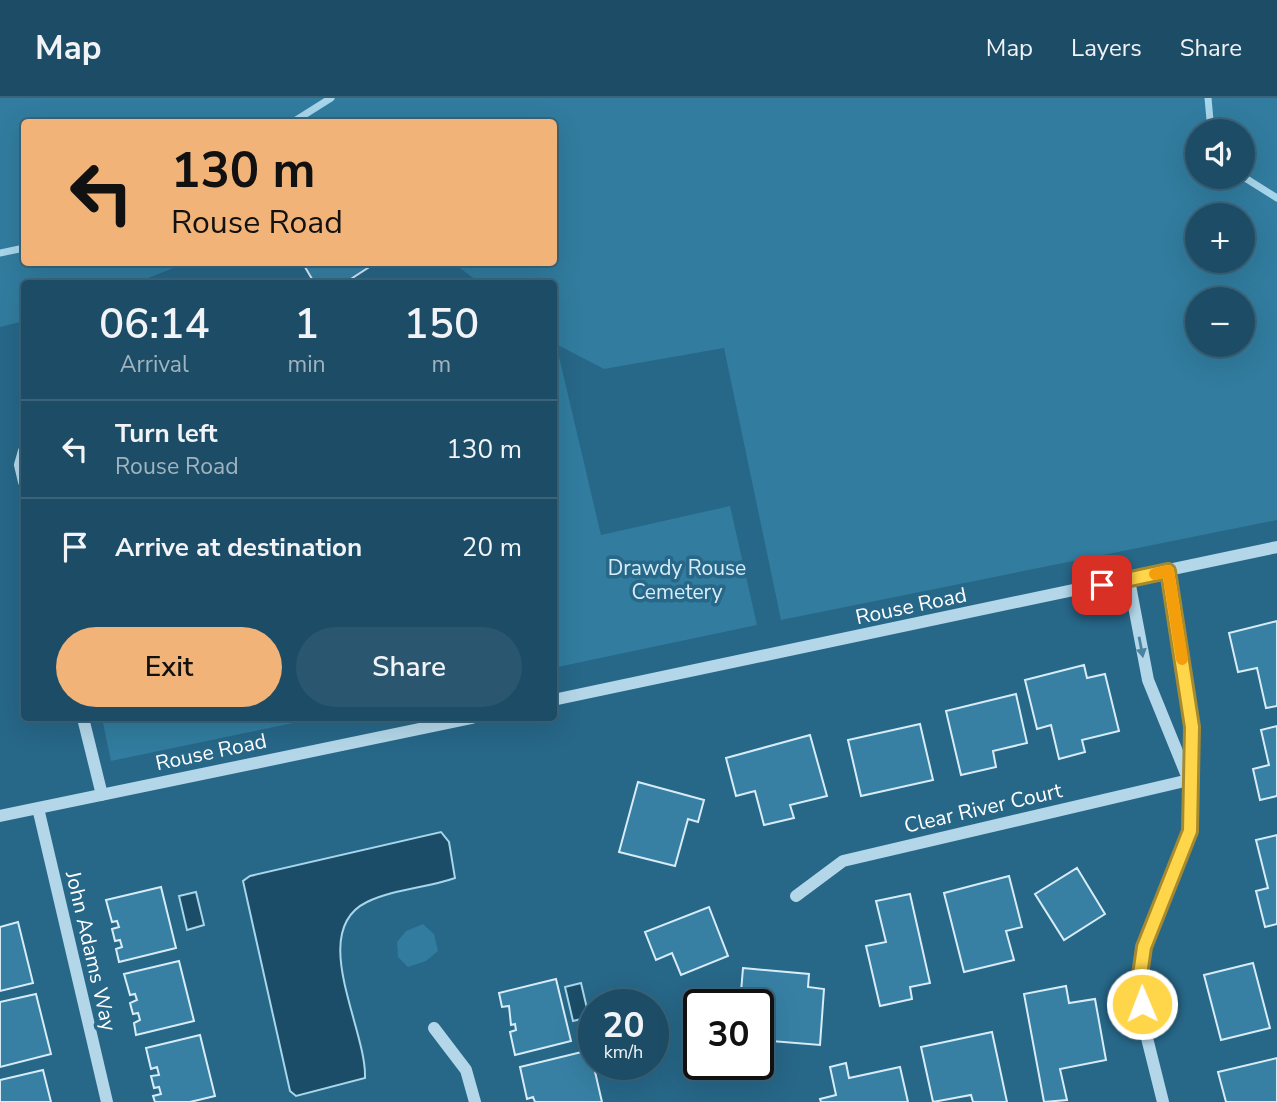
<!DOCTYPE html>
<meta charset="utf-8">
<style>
:root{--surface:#1d4d66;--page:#2a576f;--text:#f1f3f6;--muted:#a0b4bf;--line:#3b647a;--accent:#f1b378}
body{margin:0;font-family:"Nunito Sans",sans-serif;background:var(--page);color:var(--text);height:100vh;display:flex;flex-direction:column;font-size:26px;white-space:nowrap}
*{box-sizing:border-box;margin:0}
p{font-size:23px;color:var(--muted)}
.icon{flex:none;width:38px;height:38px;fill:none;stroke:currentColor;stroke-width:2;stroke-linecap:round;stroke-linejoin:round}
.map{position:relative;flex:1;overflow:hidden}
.panel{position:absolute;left:21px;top:182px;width:536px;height:441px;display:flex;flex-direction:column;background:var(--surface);border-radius:7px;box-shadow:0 7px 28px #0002,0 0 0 2px var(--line)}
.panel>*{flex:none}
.top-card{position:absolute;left:21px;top:21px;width:536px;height:147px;border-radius:7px;box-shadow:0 7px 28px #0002,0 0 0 2px var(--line);background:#f1b378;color:#111;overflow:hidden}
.buttons{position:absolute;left:1185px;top:21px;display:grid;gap:14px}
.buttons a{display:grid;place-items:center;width:70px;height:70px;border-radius:50%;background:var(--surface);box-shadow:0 7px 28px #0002,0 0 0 2px var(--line);font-size:35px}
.speed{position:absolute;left:578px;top:891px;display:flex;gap:14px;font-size:35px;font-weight:700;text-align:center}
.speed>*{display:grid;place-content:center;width:91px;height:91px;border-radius:50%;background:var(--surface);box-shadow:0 7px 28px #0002,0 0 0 2px var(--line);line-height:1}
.speed small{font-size:18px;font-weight:400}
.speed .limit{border:4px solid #111;border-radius:10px;background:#fff;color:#111}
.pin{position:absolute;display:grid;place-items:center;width:60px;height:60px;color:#fff;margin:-30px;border-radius:14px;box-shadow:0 4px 10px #0006}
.me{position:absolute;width:77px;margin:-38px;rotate:359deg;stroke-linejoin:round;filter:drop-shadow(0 0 5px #0008)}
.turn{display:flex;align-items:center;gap:24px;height:147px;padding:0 35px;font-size:32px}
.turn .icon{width:91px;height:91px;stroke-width:2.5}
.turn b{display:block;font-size:49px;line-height:60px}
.eta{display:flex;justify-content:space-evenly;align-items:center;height:119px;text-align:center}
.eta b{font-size:42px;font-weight:600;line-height:49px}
.cta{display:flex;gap:14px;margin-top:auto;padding:14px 35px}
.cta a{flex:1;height:80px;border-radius:42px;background:var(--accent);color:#111;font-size:28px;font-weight:600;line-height:80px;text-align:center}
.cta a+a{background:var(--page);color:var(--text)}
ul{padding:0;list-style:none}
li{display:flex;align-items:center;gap:21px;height:98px;padding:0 35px;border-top:2px solid var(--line)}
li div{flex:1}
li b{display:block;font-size:26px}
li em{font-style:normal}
header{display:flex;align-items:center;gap:42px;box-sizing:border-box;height:98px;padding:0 35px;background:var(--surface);border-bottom:2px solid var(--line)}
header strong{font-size:33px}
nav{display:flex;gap:38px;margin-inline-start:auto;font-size:24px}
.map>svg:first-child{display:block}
</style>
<header>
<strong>Map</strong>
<nav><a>Map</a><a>Layers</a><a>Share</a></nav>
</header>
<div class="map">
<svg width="1277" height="1004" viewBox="0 0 1277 1004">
<rect width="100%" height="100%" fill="#276788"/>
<path fill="#317c9f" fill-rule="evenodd" d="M0 0H1277V422L781 522 724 250 604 271 556 246 601 437 730 408 757 527 553 570V186L480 185 453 165 553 164V24H24V164L186 165 136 185 24 186V223L0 229ZM1197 33H1242V79H1197ZM1197 117H1242V163H1197ZM1197 201H1242V247H1197Z
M102 620H317L111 663Z
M423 826 434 836 438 853 426 863 408 869 398 859 397 844 406 833Z"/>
<path fill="#1b4d68" stroke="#a7d5e9" stroke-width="2" d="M441 734 449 744 455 780C427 790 394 791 367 804 307 833 367 931 365 980L296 998 290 993 243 783 250 778Z
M196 794 204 827 187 832 179 798Z
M581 885 589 919 573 923 565 889Z"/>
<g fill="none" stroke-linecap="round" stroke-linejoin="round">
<path stroke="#a7d5e9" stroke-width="7" d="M1208 0 1211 33
M293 24 331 0
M1242 78 1277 100
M0 155 24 150"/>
</g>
<path fill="#3780a4" stroke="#d7ecf7" stroke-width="2" d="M302 164H377L343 186H315Z
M1277 523V608L1266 610 1257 570 1238 574 1229 535Z
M1084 567 1087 580 1105 576 1119 633 1082 642 1085 654 1059 661 1051 627 1037 631 1025 582Z
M1016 596 1027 645 993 653 996 669 961 677 946 613Z
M920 626 933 682 861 698 848 642Z
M1277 628V698L1260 702 1253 671 1269 667 1261 632Z
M810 637 827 698 790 707 794 720 764 727 755 693 736 698 726 660Z
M638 684 704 702 698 724 688 721 675 768 619 754Z
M1277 737V826L1265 829 1256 793 1268 790 1256 742Z
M1077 770 1105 816 1064 842 1035 796Z
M1009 778 1022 829 1006 833 1014 862 964 874 944 795Z
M161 789 176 850 119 864 116 851 122 849 120 842 115 843 112 831 119 829 117 823 112 824 106 802Z
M910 796 930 885 910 889 912 901 880 908 866 848 886 844 876 803Z
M709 809 728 858 681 877 672 855 656 862 645 834Z
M18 824 33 885 0 893V829Z
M179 863 194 923 136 937 134 925 140 922 138 915 133 916 130 905 137 902 135 896 130 897 124 876Z
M1253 865 1270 930 1221 942 1204 877Z
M743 870 809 876 808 889 824 891 820 947 758 942V906H740Z
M556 881 571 943 515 957 510 934 516 932 515 926 511 927 509 908 502 909 499 895Z
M1066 888 1069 905 1095 901 1106 962 1060 971 1067 1002 1044 1004 1024 896Z
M36 896 51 956 0 969V904Z
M992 934 1007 1004H973L971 997 933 1004 921 949Z
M200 937 215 998 190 1004H155L153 998 161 996 159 989 154 990 151 978 159 977 157 969 151 971 146 950Z
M590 952 602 1004H535L533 999 527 1001 520 969Z
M1277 960V1004H1226L1218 974Z
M846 965 849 980 900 969 908 1004H821L820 1001 836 997 830 969Z
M43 972 51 1004H0V982Z"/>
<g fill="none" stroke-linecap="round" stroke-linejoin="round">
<path stroke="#b3d7e9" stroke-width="12" d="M24 353 20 367 24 384
M1129 482 1148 582 1187 678
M553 602 1277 449
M83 620 102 697
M38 710 107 1004
M0 718 472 620
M796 798 843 763 1189 682
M434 930 466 972 475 1004
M1163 1004 1144 928 1139 884 1144 849 1190 733 1192 629 1168 473"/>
</g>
<defs><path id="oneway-solid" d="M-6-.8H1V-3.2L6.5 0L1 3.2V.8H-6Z" transform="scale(1.75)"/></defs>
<use fill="#4a83a0" href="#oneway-solid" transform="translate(1141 549) rotate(79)"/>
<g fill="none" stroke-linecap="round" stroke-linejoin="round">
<g stroke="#a68a30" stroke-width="18">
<path id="route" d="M1102 487 1168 473 1192 629 1190 733 1144 849 1139 884 1142 906"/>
</g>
<use href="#route" stroke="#ffd54a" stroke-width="12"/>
<path stroke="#f59e0b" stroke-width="12" d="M1155 476 1168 473 1182 561"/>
</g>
<g text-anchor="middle" stroke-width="7" stroke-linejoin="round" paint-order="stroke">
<g font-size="21" fill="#d7ecf7" stroke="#276788">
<text x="677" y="477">Drawdy Rouse<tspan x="677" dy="24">Cemetery</tspan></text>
</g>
<g font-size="21" fill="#fff" stroke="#276788">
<text transform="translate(911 508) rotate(-12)" y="7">Rouse Road</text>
<text transform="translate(211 654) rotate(-12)" y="7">Rouse Road</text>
<text transform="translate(983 710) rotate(-13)" y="7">Clear River Court</text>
<text transform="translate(91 853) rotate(77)" y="7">John Adams Way</text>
</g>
</g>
</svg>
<div class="buttons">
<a><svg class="icon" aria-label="sound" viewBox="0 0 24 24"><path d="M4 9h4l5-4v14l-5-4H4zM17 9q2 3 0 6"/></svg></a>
<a>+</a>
<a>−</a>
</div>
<div class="speed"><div>20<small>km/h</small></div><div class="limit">30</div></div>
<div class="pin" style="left:1102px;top:487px;background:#d93025"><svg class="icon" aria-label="arrive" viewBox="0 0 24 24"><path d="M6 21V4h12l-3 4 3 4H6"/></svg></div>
<svg class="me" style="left:1142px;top:906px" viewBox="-20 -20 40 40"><circle r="17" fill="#ffd54a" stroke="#fff" stroke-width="3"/><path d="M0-11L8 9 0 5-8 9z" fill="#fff"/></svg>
<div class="top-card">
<div class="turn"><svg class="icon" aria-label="left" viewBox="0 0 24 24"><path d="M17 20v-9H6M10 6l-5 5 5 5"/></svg><div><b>130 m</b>Rouse Road</div></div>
</div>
<section class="panel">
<div class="eta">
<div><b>06:14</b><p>Arrival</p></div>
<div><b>1</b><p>min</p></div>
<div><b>150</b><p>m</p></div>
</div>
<ul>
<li><svg class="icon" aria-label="left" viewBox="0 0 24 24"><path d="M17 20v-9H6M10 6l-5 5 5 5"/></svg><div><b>Turn left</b><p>Rouse Road</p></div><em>130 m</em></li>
<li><svg class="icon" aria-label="arrive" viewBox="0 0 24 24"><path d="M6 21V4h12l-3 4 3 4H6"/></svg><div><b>Arrive at destination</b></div><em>20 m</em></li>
</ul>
<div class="cta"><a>Exit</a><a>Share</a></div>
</section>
</div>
